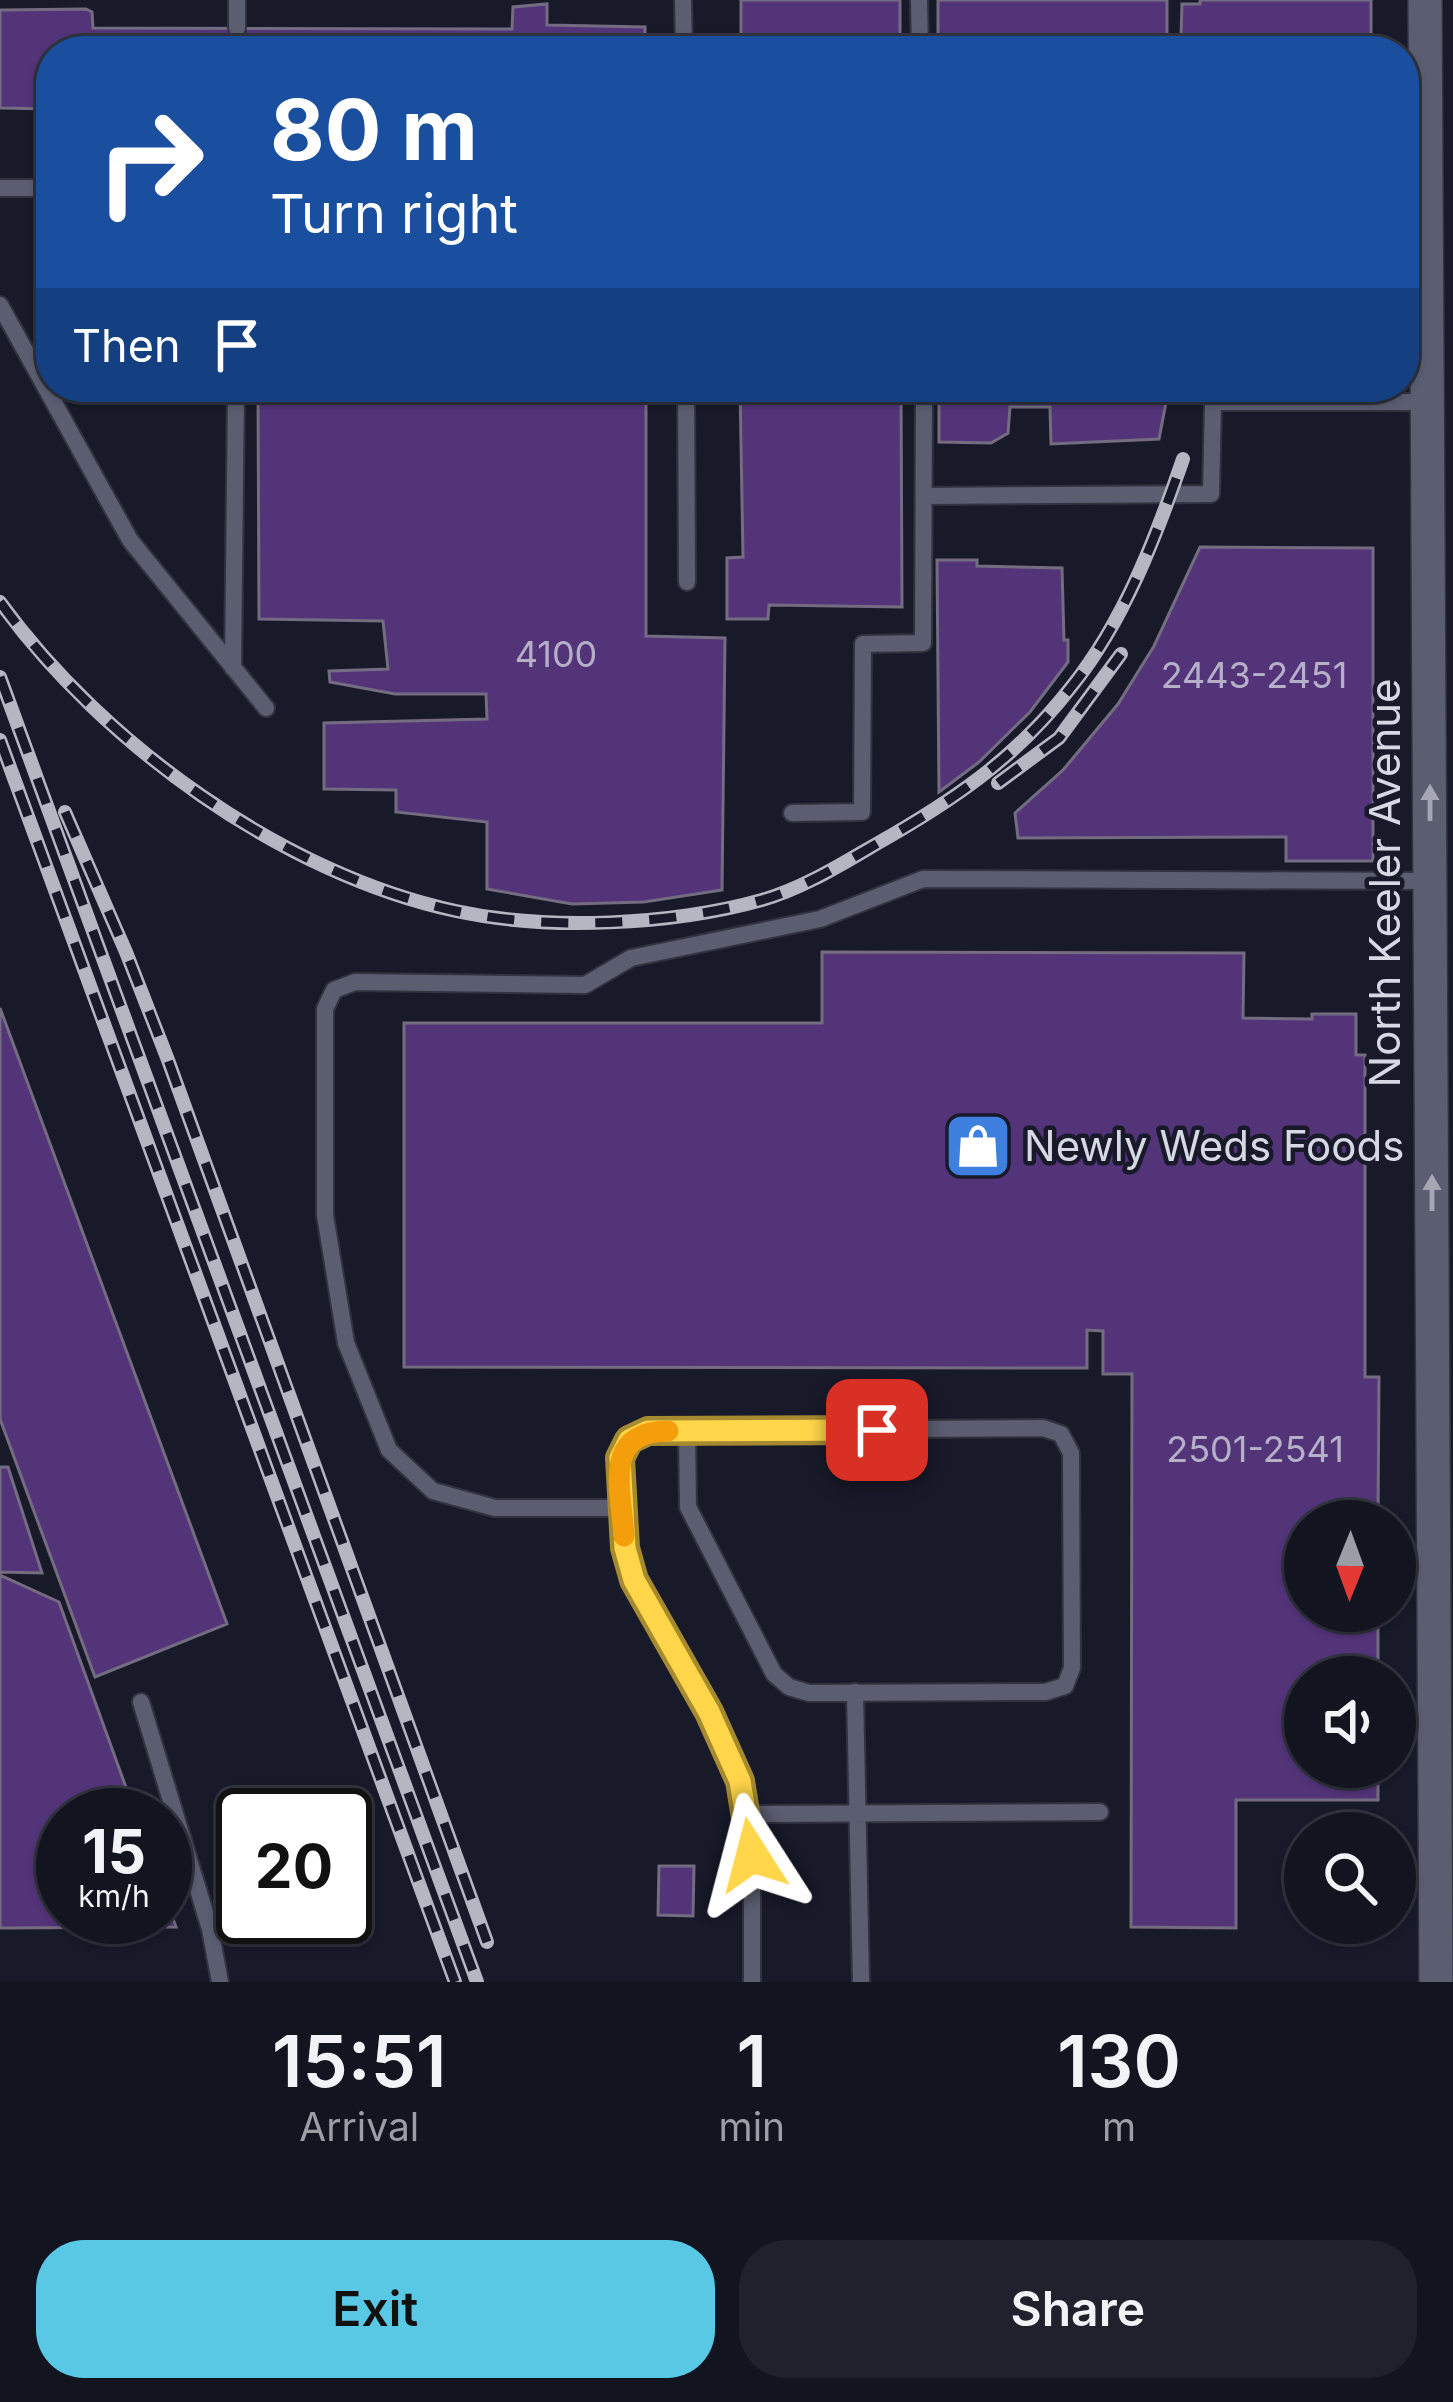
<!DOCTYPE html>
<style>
:root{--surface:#121420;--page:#1f212d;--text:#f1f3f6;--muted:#9c9ea5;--line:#31333e;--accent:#59c8e5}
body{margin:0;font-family:Inter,sans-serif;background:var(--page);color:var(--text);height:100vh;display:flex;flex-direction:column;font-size:45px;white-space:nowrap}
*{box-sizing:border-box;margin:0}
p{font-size:39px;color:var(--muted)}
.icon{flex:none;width:66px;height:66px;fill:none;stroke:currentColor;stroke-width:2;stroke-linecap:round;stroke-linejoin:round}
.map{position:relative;height:1982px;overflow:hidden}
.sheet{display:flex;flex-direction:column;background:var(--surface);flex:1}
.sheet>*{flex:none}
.top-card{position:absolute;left:36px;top:36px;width:1383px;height:366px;border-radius:48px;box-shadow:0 3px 9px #0004,0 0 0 3px var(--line);background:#1a4fa0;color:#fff;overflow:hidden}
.needle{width:78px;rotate:181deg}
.fabs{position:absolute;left:1284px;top:1500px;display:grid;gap:24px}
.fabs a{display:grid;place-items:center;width:132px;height:132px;border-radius:50%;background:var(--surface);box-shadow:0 3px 9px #0004,0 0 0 3px var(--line);font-size:60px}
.speed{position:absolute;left:36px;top:1788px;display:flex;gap:24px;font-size:60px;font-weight:700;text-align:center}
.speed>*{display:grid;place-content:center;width:156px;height:156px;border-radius:50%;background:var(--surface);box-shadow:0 3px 9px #0004,0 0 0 3px var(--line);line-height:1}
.speed small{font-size:30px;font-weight:400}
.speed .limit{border:6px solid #111;border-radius:18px;background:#fff;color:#111}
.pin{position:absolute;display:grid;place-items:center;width:102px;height:102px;color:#fff;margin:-51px;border-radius:24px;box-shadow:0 6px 18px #0006}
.me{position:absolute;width:132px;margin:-66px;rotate:351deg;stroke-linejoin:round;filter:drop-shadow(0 0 9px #0008)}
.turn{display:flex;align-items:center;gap:42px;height:252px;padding:0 36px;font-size:54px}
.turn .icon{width:156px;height:156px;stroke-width:2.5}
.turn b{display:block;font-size:84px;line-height:102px}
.then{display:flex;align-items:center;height:114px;padding:0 36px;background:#0003;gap:24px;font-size:45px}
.eta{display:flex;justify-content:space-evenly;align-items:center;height:204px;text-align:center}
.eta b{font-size:72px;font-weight:600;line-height:84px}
.button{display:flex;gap:24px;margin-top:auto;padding:24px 36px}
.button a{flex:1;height:138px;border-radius:48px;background:var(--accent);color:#111;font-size:48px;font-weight:600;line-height:138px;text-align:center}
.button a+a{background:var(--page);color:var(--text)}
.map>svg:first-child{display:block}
</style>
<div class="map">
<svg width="1453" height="1982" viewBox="0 0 1453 1982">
<rect width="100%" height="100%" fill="#181a2a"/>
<path fill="#533479" stroke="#746c80" stroke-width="3" d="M741 0H900V51H741Z
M938 0H1167V37H1181L1182 4H1200V0H1371V51H938Z
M547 4V25L645 27V51H51V109L0 108V10L86 9 92 12 93 28 512 29 513 7Z
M258 387H646V636L725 638 722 890 644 902 572 904 487 889V822L396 812V790L324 789V723L487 719 486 694H395L330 682 329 671 388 669 383 621 259 619Z
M740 387H901L902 607 769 605 768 619H727V558L743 557Z
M939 387H1169L1159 439 1051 444 1050 407H1010L1008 433 991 443 939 442Z
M1200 547 1373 548V861H1286V837L1018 838 1015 813 1063 770 1118 704 1154 646Z
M937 560H977V566L1062 568 1064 640H1068V662L1030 712 979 762 939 792Z
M822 952 1244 953 1243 1018 1312 1019V1014H1356V1055H1365V1377H1379L1378 1521H1305V1611H1378V1677H1305V1767H1378V1800H1236V1928L1131 1927 1132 1374H1103V1331L1087 1330V1368L404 1367V1023H822Z
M0 1008 227 1624 95 1677 0 1419Z
M0 1467H8L42 1573 0 1572Z
M0 1575 59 1602 136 1815H63V1917H165V1897L176 1927 0 1928Z
M659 1866H694L693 1916 658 1915Z"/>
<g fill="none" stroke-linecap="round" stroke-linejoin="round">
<g stroke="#323340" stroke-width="20">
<path id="service" d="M237 0V28
M683 0 684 51
M919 0 920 51
M0 188H51
M0 305 130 540 266 708
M686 387 687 582
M925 496 1211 494 1213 402H1428
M233 668 236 387
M792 813 862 812 863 644 923 643 924 387
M687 1431 688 1507 774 1674 789 1687 809 1693 1045 1692 1065 1686 1072 1668 1071 1453 1061 1434 1043 1428C951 1428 859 1430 766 1430 723 1431 669 1422 629 1440L621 1458 622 1508 625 1548 634 1580 709 1712 740 1781 752 1855V1982
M622 1508H495L433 1491 389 1450 346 1343 325 1215V1009L334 990 355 982 585 985 631 958 820 919 923 879 1430 881
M855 1692 861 1982
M141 1702 210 1929 220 1982
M745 1814 1100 1812"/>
</g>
<g stroke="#323340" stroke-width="36">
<path id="minor" d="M1425 0 1436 1982"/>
</g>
<use href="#service" stroke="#5b5e71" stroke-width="16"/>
<use href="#minor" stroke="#5b5e71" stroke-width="33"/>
<g stroke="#b4b6c2" stroke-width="14">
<path id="rail" d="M0 602C103 744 283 874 456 911 548 931 672 925 762 900 808 887 851 858 892 835 964 793 1020 753 1072 686 1124 621 1156 537 1183 459
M0 677 477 1982
M0 740 455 1982
M998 783 1059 738 1121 654
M65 812 126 952 168 1060 487 1942"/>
</g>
<use href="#rail" stroke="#181a2a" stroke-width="9" stroke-dasharray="27" stroke-linecap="butt"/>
</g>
<defs><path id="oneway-solid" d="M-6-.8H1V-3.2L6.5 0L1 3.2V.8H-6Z" transform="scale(3)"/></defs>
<g fill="#a5a7b5">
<use href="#oneway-solid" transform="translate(1430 803) rotate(-90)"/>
<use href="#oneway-solid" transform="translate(1432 1193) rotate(-90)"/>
</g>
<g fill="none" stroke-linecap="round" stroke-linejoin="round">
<g stroke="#a68a30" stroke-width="30">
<path id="route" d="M752 1855 740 1781 709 1712 634 1580 625 1548 620 1458 629 1440 648 1431 877 1430"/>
</g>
<use href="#route" stroke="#ffd54a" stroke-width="21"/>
<path stroke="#f59e0b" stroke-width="21" d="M624 1536C621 1488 602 1432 668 1431"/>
</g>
<defs>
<g id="shop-square" transform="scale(3.45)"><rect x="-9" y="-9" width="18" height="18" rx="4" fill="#3f7fe0" stroke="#181a2a"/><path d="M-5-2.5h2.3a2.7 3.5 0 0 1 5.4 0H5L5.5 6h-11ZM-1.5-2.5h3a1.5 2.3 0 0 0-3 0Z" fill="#fff"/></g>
</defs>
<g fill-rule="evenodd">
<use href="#shop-square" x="978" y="1146"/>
</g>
<g text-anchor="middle" stroke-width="9" stroke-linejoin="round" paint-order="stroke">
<g font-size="36" fill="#b5afc8">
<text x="556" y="667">4100</text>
<text x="1254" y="688">2443-2451</text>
<text x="1255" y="1462">2501-2541</text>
</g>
<g font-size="42" fill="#d6d8e3" stroke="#181a2a">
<text transform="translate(1385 883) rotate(-90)" y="15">North Keeler Avenue</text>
</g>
<g font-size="42" fill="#d6d8e3" stroke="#181a2a" text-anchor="start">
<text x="1024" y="1161">Newly Weds Foods</text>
</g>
</g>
</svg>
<div class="fabs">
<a><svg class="needle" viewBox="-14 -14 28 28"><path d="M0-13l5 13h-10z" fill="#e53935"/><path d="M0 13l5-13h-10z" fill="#9c9ea5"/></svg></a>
<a><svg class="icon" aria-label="sound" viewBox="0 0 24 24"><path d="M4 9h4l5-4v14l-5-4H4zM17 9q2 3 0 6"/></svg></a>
<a><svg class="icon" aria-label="search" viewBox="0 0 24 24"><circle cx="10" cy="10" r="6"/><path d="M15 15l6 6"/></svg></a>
</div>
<div class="speed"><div>15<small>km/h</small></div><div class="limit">20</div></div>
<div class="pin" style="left:877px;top:1430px;background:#d93025"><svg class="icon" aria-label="arrive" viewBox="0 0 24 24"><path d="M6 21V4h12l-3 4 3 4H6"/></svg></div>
<svg class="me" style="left:752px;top:1855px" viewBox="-20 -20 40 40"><path d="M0-17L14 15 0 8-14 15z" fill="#ffd54a" stroke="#fff" stroke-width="4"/></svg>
<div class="top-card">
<div class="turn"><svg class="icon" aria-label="right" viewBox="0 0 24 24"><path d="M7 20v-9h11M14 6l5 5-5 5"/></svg><div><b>80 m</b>Turn right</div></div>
<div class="then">Then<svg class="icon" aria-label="arrive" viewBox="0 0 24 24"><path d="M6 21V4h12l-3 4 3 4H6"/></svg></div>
</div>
</div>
<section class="sheet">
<div class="eta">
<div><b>15:51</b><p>Arrival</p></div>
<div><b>1</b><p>min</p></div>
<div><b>130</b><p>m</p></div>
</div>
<div class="button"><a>Exit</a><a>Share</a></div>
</section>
